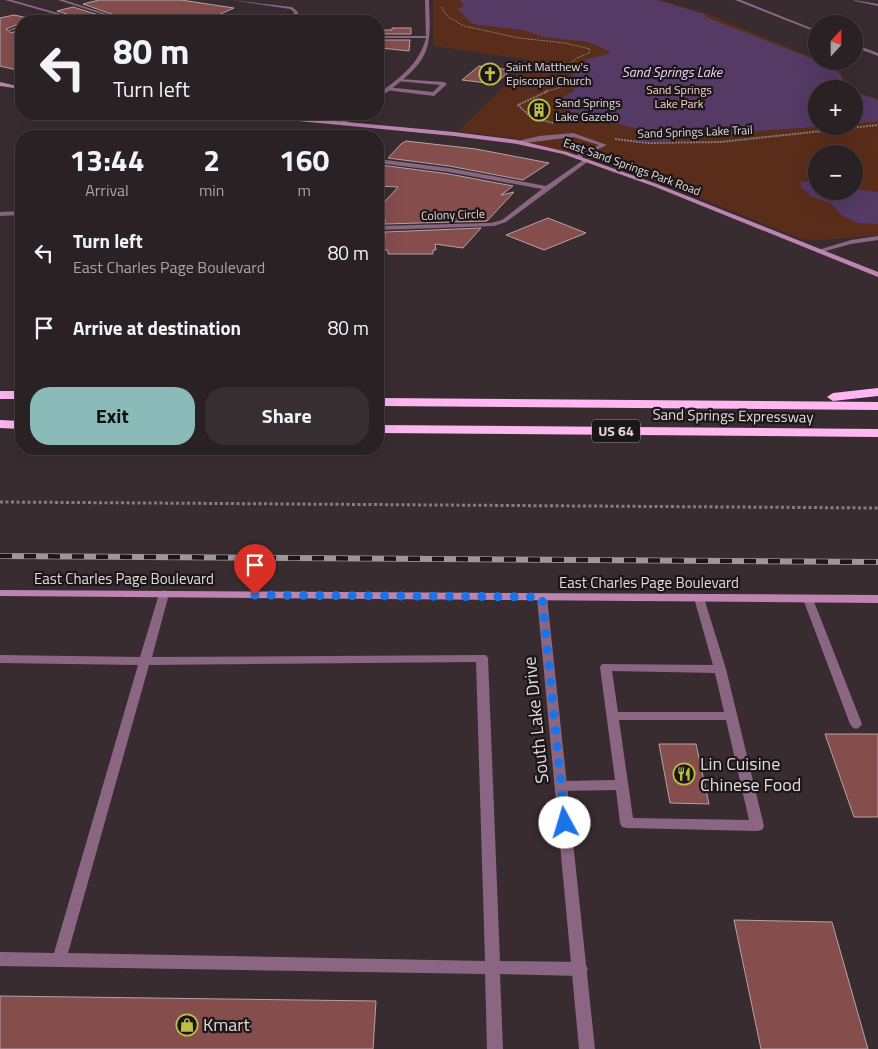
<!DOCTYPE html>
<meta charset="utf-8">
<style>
:root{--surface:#2a2124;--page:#362e31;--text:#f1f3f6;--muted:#a5a3a6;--line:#463e41;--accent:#8bbbb9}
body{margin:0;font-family:"Titillium Web",sans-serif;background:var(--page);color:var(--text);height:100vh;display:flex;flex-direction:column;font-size:19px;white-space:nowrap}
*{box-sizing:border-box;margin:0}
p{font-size:16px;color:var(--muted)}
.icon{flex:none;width:28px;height:28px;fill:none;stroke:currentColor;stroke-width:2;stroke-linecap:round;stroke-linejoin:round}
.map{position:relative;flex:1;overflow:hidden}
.drawer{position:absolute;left:15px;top:130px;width:369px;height:325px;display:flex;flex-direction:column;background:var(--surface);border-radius:20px;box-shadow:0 5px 20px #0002,0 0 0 1px var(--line)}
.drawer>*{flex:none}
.banner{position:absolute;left:15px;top:15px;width:369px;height:105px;border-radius:20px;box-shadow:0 5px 20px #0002,0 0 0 1px var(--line);background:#2a2124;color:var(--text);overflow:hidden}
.needle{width:32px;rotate:21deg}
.tools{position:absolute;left:808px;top:15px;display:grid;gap:10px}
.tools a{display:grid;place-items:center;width:55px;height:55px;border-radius:50%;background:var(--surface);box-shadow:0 5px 20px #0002,0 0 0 1px var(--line);font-size:25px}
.pin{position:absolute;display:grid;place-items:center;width:42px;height:42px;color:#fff;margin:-51px -21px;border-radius:50% 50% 50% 0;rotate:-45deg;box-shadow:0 0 5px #0007}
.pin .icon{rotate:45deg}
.me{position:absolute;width:55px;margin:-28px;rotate:354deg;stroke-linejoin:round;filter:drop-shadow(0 0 4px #0008)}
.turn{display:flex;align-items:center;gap:18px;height:105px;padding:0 15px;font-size:22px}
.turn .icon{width:65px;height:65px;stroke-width:2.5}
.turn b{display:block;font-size:35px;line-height:42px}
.eta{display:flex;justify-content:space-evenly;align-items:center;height:85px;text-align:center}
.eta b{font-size:30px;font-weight:700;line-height:35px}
.cta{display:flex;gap:10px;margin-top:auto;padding:10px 15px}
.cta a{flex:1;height:58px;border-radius:20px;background:var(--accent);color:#111;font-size:20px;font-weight:700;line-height:58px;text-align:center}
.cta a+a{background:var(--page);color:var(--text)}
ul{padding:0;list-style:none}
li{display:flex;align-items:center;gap:15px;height:75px;padding:0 15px}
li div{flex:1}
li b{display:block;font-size:19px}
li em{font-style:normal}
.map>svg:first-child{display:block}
</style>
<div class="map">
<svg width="878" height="1049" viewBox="0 0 878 1049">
<rect width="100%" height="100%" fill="#382c30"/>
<path fill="#5a2d1a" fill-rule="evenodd" d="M433 0H660L708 14 816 59V61L827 64 841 73 851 89H816V126H854V91L878 99V235L820 240 801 239 645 176 596 159 511 138 458 131 532 60 433 46ZM816 154H854V191H816Z"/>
<path fill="#543a65" d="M460 0H657L704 14 706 17 826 64 839 73 847 89H816V126H826L677 137 673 138 676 141H633L644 137 638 129 571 112 562 108 555 101 574 91 570 81 577 67 586 63 585 61 587 59 609 54 610 52 589 42 544 37 523 30 507 28 478 25 471 23 458 9 464 6Z
M854 92 878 100V121L854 124Z
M810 181 816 182V191H854V189L878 192V224L857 223 841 215 831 203 809 196V193L801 188V182Z"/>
<path fill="#864d4d" stroke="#b4a4a4" d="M99 0H181L234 8 205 21H131L83 4Z
M73 7 118 21H81L65 17 67 14 57 11Z
M14 15 37 20 21 21V23L6 29 11 33 21 29V71L0 66V18Z
M392 28H411V34H383L384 30H392Z
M382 40H410L409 51 381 48Z
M479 66 511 70 495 84 462 80Z
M406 141 476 149 549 163 523 180 449 166 388 158 401 144Z
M381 165 449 174 513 186 501 195 514 192 487 221 385 224V218L378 217V209L398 187 378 186V169Z
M548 218 586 233 544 250 506 235Z
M481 228 463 248 435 244 436 250H433V254H388V250H384L385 232Z
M825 734H878V817H854Z
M659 744H696L709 804 670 803Z
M734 920 832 922 868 1049H761Z
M0 996 376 1001 373 1049H0Z"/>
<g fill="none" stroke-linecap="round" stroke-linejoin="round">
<path stroke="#867b7e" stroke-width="1" stroke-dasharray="2 1" stroke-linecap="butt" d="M441 7 448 17 464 26 519 38 565 43 590 49 589 53 577 58 565 67 562 87 544 92"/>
<path stroke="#867b7e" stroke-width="2" stroke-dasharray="2 1" stroke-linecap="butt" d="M548 91 518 105 531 117 553 123
M615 139 648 143 720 142 878 125"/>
<path stroke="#867b7e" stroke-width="3" stroke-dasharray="3 2.5" stroke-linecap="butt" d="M0 502 878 508"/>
<path fill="#8a6683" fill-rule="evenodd" d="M5 0H12L65 15 44 21H38L58 15Z
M21 25V27L10 31 8 30Z
M399 79 444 82 447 84 434 96 385 90 387 87 433 92 440 85 397 81Z
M573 133 607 145 577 159 575 158V156L599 145 573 137 517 144 514 142 539 136Z
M21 211V215L0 216V212Z
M878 236V240L851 244 818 253 815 251 851 240Z
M164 590 169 594 152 657 486 655 488 658 500 961 580 962 585 964 588 969 585 974 580 976 500 974 503 1049H487L485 974 0 966V952L54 953 138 665 0 663V655L140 657 159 594ZM476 662 485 961 68 953 149 665Z
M699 594 704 598 726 669 764 826 762 830 757 831 627 828 622 827 620 823 616 790 561 791 556 790 555 786 556 782 561 781 615 780 600 667 602 664 713 665 694 598ZM612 671 715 673 724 712H618ZM619 720H726L749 820 633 818Z
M808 595 813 599 862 724 860 727 856 729 852 727 850 724 803 599Z"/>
<path fill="#8a6683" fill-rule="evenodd" d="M58 0H64L129 21H123Z
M231 0 292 7 298 12 296 21H292L294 12 290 9Z
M425 0H429C430 39 434 55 400 82 393 87 385 95 378 97V94C398 79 419 65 426 38H378V36H426Z
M735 0H741L816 30V32Z
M854 0 878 4V6L855 1Z
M854 44 878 53V56L854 47Z
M351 114H357L344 124H340V122Z
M378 159 449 168 546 186 585 159 590 160 506 222 494 226 378 230V226L491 223 502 220 542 189 449 172 378 163Z
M542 593 547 597 595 1049H579L537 597Z"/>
<path fill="#bd84b2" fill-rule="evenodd" d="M0 82 21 87V89L0 86Z
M243 114H260L454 132 517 140 567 152 657 184 878 272V277L653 186 563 154 517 144 454 136 246 116Z
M0 590 878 595V603L0 596Z"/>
<path fill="#feb7f0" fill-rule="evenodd" d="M878 388V396L833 401 827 397 833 393Z
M0 391H21V399H0Z
M378 398 878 402V410L378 406Z
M0 420 21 421V429L0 428Z
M378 425 878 429V437L378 433Z"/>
<g stroke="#a09699" stroke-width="6">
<path id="rail" d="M0 556 878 562"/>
</g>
<use href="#rail" stroke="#1c1618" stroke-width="4.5" stroke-dasharray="12" stroke-linecap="butt"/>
</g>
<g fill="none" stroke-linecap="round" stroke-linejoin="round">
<path stroke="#1a73e8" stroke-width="9" stroke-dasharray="0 16.2" d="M255 595 542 597 565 823"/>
</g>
<defs>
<g id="church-ring" transform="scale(1.125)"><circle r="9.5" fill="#1c1618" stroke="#bbc045" stroke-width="1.5"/><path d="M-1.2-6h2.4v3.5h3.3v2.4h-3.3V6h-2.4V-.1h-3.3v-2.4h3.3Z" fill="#bbc045"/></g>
<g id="building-ring" transform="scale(1.125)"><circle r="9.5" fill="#1c1618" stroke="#bbc045" stroke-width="1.5"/><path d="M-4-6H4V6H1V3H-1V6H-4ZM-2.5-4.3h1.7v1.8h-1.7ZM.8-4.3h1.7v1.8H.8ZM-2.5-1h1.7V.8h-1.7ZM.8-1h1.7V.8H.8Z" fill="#bbc045"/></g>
<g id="restaurant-ring" transform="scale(1.125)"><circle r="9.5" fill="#1c1618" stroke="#bbc045" stroke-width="1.5"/><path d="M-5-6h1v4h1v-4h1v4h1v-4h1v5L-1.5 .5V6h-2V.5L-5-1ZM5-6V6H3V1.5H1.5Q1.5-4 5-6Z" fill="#bbc045"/></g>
<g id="shop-ring" transform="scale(1.125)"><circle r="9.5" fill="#1c1618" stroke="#bbc045" stroke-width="1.5"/><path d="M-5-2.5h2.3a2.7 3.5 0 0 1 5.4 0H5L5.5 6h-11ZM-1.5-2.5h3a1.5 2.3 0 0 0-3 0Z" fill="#bbc045"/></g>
</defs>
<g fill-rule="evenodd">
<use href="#church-ring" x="490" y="74"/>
<use href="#building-ring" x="539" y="110"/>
<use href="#restaurant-ring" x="684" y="774"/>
<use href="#shop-ring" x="187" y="1025"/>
</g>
<g text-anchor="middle" stroke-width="4.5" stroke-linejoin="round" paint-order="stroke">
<g font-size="12" fill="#e1d9db" stroke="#1c1618" text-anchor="start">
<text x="506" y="71">Saint Matthew's<tspan x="506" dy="14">Episcopal Church</tspan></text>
<text x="555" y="107">Sand Springs<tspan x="555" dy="14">Lake Gazebo</tspan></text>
</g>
<g font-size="12" fill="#f6d3c6" stroke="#1c1618">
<text x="679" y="94">Sand Springs<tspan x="679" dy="14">Lake Park</tspan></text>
</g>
<g font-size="12" fill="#e1d9db" stroke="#1c1618">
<text transform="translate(695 132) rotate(-2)" y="4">Sand Springs Lake Trail</text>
<text transform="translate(632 167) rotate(20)" y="4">East Sand Springs Park Road</text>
<text transform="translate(453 215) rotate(-2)" y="4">Colony Circle</text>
</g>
<g font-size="14" font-style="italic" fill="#ebd2fe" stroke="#1c1618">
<text x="672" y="77">Sand Springs Lake</text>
</g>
<rect fill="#1c1618" stroke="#a69ea0" stroke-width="1" x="592" y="419.5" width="48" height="23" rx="4"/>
<g font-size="14" font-weight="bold" fill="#e1d9db">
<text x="616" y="436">US 64</text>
</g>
<g font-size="15" fill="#e1d9db" stroke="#1c1618">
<text transform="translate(733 416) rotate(1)" y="5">Sand Springs Expressway</text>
<text x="124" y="584">East Charles Page Boulevard</text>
<text x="649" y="588">East Charles Page Boulevard</text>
</g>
<g font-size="18" fill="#e1d9db" stroke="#1c1618">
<text transform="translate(536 720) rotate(-96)" y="6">South Lake Drive</text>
</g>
<g font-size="18" fill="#e1d9db" stroke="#1c1618" text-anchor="start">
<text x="700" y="770">Lin Cuisine<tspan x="700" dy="21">Chinese Food</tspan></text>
<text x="203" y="1031">Kmart</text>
</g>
</g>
</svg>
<div class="tools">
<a><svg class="needle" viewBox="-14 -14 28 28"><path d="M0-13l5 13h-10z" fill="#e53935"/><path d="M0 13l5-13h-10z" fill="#a5a3a6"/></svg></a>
<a>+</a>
<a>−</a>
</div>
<div class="pin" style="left:255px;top:595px;background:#d93025"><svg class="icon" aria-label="arrive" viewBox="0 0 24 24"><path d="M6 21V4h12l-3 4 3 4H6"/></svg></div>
<svg class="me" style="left:565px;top:823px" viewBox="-20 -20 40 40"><circle r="19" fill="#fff"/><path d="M0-13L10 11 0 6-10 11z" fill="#1a73e8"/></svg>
<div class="banner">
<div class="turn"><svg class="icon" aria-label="left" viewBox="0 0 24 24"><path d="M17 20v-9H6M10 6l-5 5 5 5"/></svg><div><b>80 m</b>Turn left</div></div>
</div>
<section class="drawer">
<div class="eta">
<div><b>13:44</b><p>Arrival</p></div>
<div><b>2</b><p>min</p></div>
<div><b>160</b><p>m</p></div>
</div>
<ul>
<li><svg class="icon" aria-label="left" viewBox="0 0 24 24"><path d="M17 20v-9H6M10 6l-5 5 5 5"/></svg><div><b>Turn left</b><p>East Charles Page Boulevard</p></div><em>80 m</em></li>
<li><svg class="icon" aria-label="arrive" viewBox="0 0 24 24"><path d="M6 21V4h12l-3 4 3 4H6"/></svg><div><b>Arrive at destination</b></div><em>80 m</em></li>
</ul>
<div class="cta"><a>Exit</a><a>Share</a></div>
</section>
</div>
